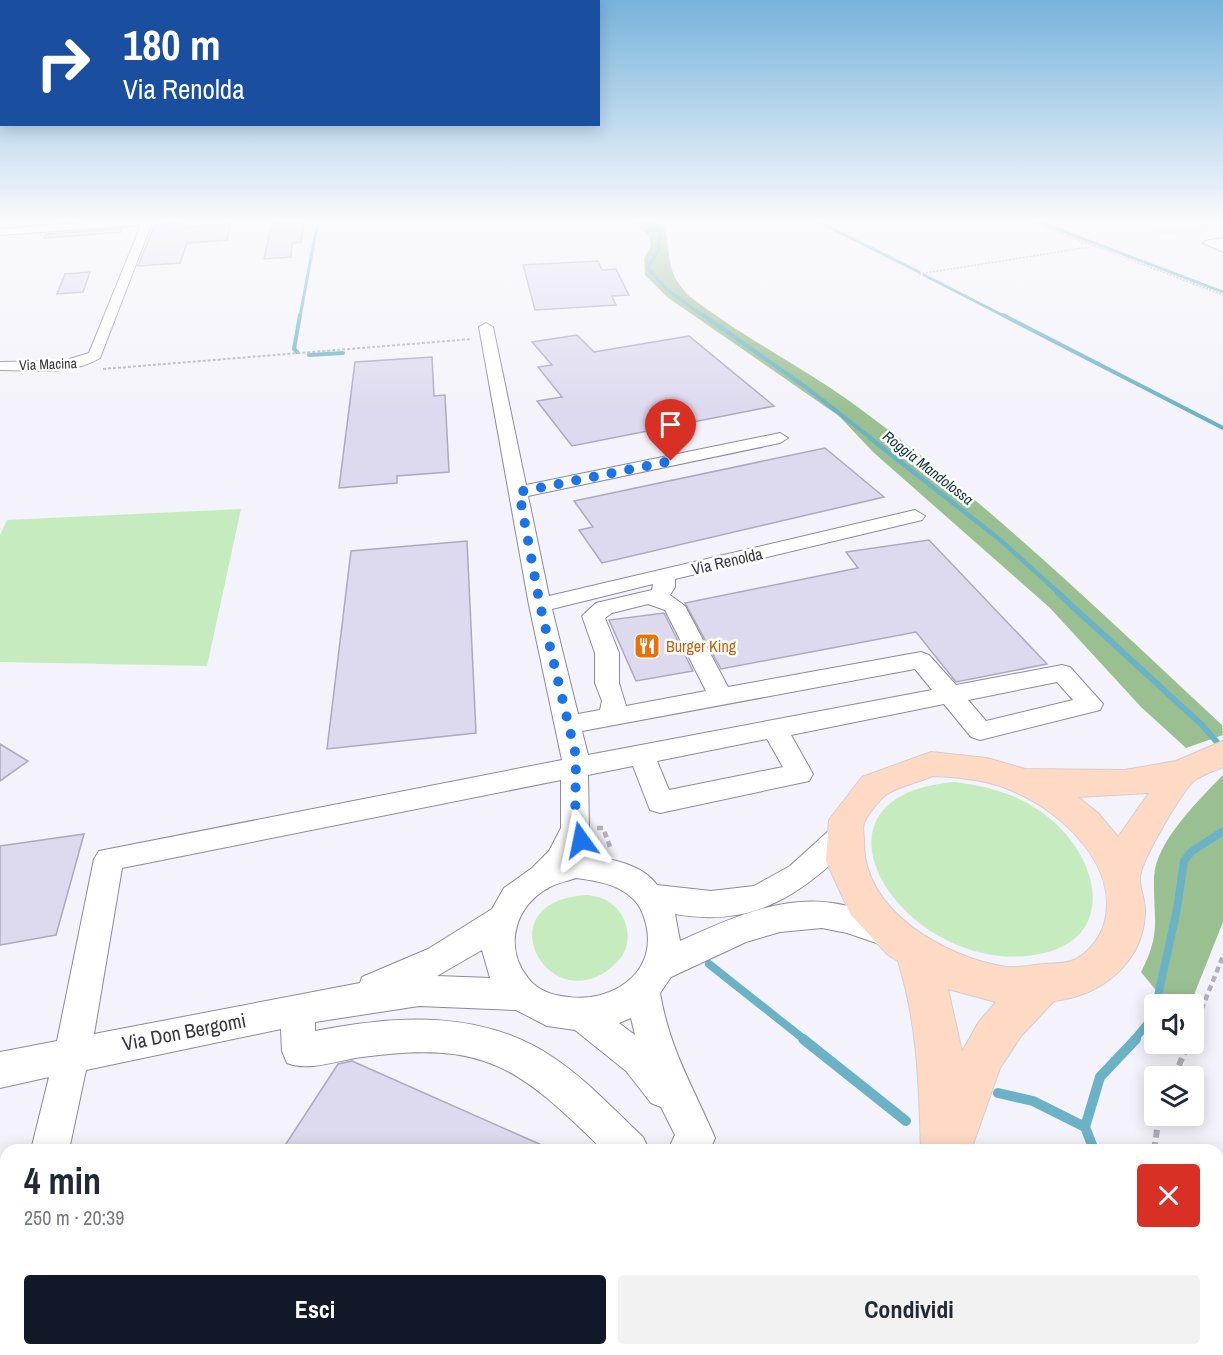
<!DOCTYPE html>
<html lang="it">
<meta charset="utf-8">
<style>
:root{--surface:#fff;--page:#f2f2f3;--text:#1f2937;--muted:#747a83;--accent:#111827}
body{margin:0;font-family:"Archivo Narrow",sans-serif;background:var(--page);color:var(--text);height:100vh;display:flex;flex-direction:column;font-size:22px;white-space:nowrap}
*{box-sizing:border-box;margin:0}
p{font-size:20px;color:var(--muted)}
.icon{flex:none;width:33px;height:33px;fill:none;stroke:currentColor;stroke-width:2;stroke-linecap:round;stroke-linejoin:round}
.map{position:relative;flex:1;overflow:hidden}
.sheet{position:absolute;left:0px;top:1144px;width:1224px;height:212px;display:flex;flex-direction:column;background:var(--surface);border-radius:18px 18px 0 0;box-shadow:0 3px 15px #0003}
.sheet>*{flex:none}
.guide{position:absolute;left:0px;top:0px;width:600px;height:126px;box-shadow:0 3px 15px #0003;background:#1a4fa0;color:#fff;overflow:hidden}
.tools{position:absolute;left:1144px;top:994px;display:grid;gap:12px}
.tools a{display:grid;place-items:center;width:60px;height:60px;border-radius:6px;background:var(--surface);box-shadow:0 3px 15px #0003;font-size:30px}
.pin{position:absolute;display:grid;place-items:center;width:51px;height:51px;color:#fff;margin:-62px -26px;border-radius:50% 50% 50% 0;rotate:-45deg;box-shadow:0 0 6px #0007}
.pin .icon{rotate:45deg}
.me{position:absolute;width:66px;margin:-33px;rotate:348deg;stroke-linejoin:round;filter:drop-shadow(0 0 4px #0008)}
.turn{display:flex;align-items:center;gap:21px;height:126px;padding:0 24px;font-size:27px}
.turn .icon{width:78px;height:78px;stroke-width:2.5}
.turn b{display:block;font-size:42px;line-height:51px}
.round{display:grid;place-items:center;flex:none;width:63px;height:63px;border-radius:6px;background:var(--page)}
.summary{display:flex;align-items:center;justify-content:space-between;height:102px;padding:0 24px}
h1{font-size:36px;font-weight:800;line-height:45px}
.action{display:flex;gap:12px;margin-top:auto;padding:12px 24px}
.action a{flex:1;height:69px;border-radius:6px;background:var(--accent);color:#fff;font-size:24px;font-weight:800;line-height:69px;text-align:center}
.action a+a{background:var(--page);color:var(--text)}
.map>svg:first-child{display:block}
</style>
<div class="map">
<svg width="1223" height="1355" viewBox="0 0 1223 1355">
<rect width="100%" height="100%" fill="#f4f3fb"/>
<path fill="#c5ebbe" d="M1121 220H1223V228L1165 235Z
M241 509 207 666 0 662V535L7 520Z
M955 782C985 786 1015 793 1040 811 1102 853 1123 947 1027 956 899 968 790 795 955 782Z
M588 895C593 896 600 897 606 900 628 912 636 943 617 962 552 1028 479 900 588 895Z"/>
<path fill="#9ac092" d="M632 220C677 219 663 234 671 266 673 277 680 286 688 295 740 336 801 366 855 405 986 501 1104 615 1222 725L1223 735 1186 748 1141 707 1050 608 873 452 839 416 667 297 645 275 644 258 651 246 648 235Z
M1223 775V922L1190 1005H1168L1141 972C1162 932 1153 919 1154 877 1156 841 1199 800 1223 775Z"/>
<g fill="none" stroke-linecap="round" stroke-linejoin="round">
<path stroke="#6cb2c7" stroke-width="3" d="M639 220 660 232 659 249 648 268 667 290 705 317
M815 220 919 272
M1034 220 1223 292
M924 275 1006 317
M300 317 318 220"/>
<path stroke="#6cb2c7" stroke-width="4" d="M703 315 807 388 872 439
M1003 315 1223 428
M297 352 294 349 300 315
M309 355 343 353"/>
<path stroke="#6cb2c7" stroke-width="4.5" d="M870 438 999 539 1060 594"/>
<path stroke="#6cb2c7" stroke-width="6" d="M1058 593 1202 725 1223 749"/>
<path stroke="#6cb2c7" stroke-width="8" d="M709 964 805 1040
M1156 1005 1177 909 1184 861 1191 852 1223 831
M1134 1040 1152 1018 1155 1007"/>
<path stroke="#6cb2c7" stroke-width="10" d="M803 1039 906 1121
M998 1093 1033 1101 1085 1127
M1094 1150 1085 1127 1100 1077 1136 1039
M1218 1322 1223 1328"/>
</g>
<path fill="#dddaef" stroke="#aca9be" stroke-width="1.5" d="M304 220 301 242 292 243 291 257 264 259 272 223Z
M186 221 184 227 230 224 227 240 187 243 180 263 138 266 155 225Z
M121 229V232L44 238 47 234Z
M598 261 602 270 616 269 629 295 612 296 616 305 535 310 523 265Z
M90 272 83 292 57 294 65 274Z
M577 335 594 352 689 336 774 406 572 446 537 401 562 397 538 367 552 365 532 342Z
M432 357 434 396 445 395 449 472 397 476V483L339 488 355 362Z
M825 448 884 497 602 563 579 530 593 527 574 501Z
M929 540 1047 664 956 682 916 632 721 669 685 603 858 568 846 552Z
M467 541 476 733 327 749 351 551Z
M664 613 693 671 636 681 609 620Z
M0 744 28 761 0 781Z
M84 834 56 935 0 945V846Z
M352 1061 553 1150H282L338 1064Z"/>
<g fill="none" stroke-linecap="round" stroke-linejoin="round">
<g stroke="#8d8a9e" stroke-width="2">
<path id="minor" d="M123 220H153L100 358C70 376 33 370 0 370V362L63 361 89 353 141 225 0 235V229Z
M1223 238V252L1203 243 1205 241Z
M486 323 493 327 526 485 780 433 788 438 780 443 528 496 549 596 915 510 925 516 922 520 675 579V587L670 595 685 606 728 687 921 652 929 655 956 685 1062 665 1070 667 1103 704 1100 710 980 740 971 737 944 704 791 735 813 774 809 781 660 813 650 810 633 766 588 775 589 828 576 854C603 858 640 861 657 885L711 891 754 886 790 866 834 826 844 823 854 826 858 834 854 842C802 895 753 928 675 914L680 941C726 920 781 895 832 903 855 906 877 915 899 923L904 933 899 943 888 947 847 933 822 928 780 932 746 942 671 977 660 993C670 1051 693 1086 715 1138L710 1150H668L675 1135 661 1107 651 1103 626 1071 575 1030 547 1026 516 1010 419 1006 315 1022V1031C397 1015 482 1009 554 1058 587 1080 614 1110 643 1137L649 1150H603C518 1067 486 1040 362 1057 338 1060 309 1072 287 1063L282 1051 281 1029 86 1070 69 1150H31L49 1077 0 1088V1052L57 1041 94 859 99 851 562 760 529 605 479 327ZM653 584 652 590 596 603 582 616 595 653V683L602 701 600 710 578 714 552 609ZM648 604 665 610 706 691 626 706 619 683V653L605 618 612 613ZM915 669 932 690 588 755 582 731ZM1057 682 1073 700 986 721 968 700ZM767 739 783 767 669 790 657 761ZM561 780V828L549 851 532 868 504 888 492 909 428 949 362 977 360 983 94 1034 122 868ZM576 878C596 881 615 883 631 897 641 905 645 918 647 929 655 976 609 1003 568 997 552 995 538 991 528 978 503 947 515 905 550 887 558 883 568 881 576 878ZM482 950 490 978 437 976ZM631 1018 635 1035 619 1023Z
M6 1329V1350H31L30 1355H0V1332Z
M778 1350H822V1355H778Z"/>
</g>
<g stroke="#cfcfd1" stroke-width="2">
<path id="major" d="M1223 741V767C1215 771 1201 775 1194 781 1182 791 1141 861 1140 877 1139 888 1146 901 1145 913 1143 963 1101 996 1054 1001L1021 1036 1000 1068 971 1150H921C919 1085 918 1025 898 961L888 955 851 915 826 861 829 820 862 777 931 752 987 758 1025 769 1125 770 1176 761ZM933 776C956 777 979 779 1000 786 1053 804 1119 859 1105 921 1101 937 1087 956 1071 961 1063 964 1052 963 1044 964 1032 965 1019 968 1007 967 946 958 862 911 864 841 864 835 862 827 864 823 867 815 880 799 887 794 900 786 919 782 933 776ZM1149 793 1118 837 1098 813 1078 797ZM948 989 996 1002 978 1023 962 1052Z
M896 1350H950L949 1355H895Z"/>
</g>
<path stroke="#b2b1b9" stroke-width="1.5" stroke-dasharray="2 1.5" stroke-linecap="butt" d="M1026 220 1223 295
M919 274 1096 246"/>
<path stroke="#b2b1b9" stroke-width="2" stroke-dasharray="3 2" stroke-linecap="butt" d="M103 369 472 339"/>
<path stroke="#b2b1b9" stroke-width="4.5" stroke-dasharray="6 4" stroke-linecap="butt" d="M597 828H603L611 849
M1194 1028 1223 956"/>
<path stroke="#b2b1b9" stroke-width="6" stroke-dasharray="8 4.5" stroke-linecap="butt" d="M1174 1077 1188 1044
M1154 1150 1159 1116
M1218 1250 1223 1257"/>
<use href="#minor" fill="#fff" fill-rule="evenodd"/>
<use href="#major" fill="#fedac5" fill-rule="evenodd"/>
</g>
<linearGradient id="sky" x2="0" y2="1"><stop stop-color="#76b3db"/><stop offset="0.54" stop-color="#fafafd"/><stop offset="1" stop-color="#fafafd" stop-opacity="0"/></linearGradient>
<rect width="1223" height="409" fill="url(#sky)"/>
<g fill="none" stroke-linecap="round" stroke-linejoin="round">
<path stroke="#1a73e8" stroke-width="10" stroke-dasharray="0 18" d="M581 840 575 828 576 756 540 605 519 492 671 461"/>
</g>
<defs>
<g id="restaurant-square" transform="scale(1.35)"><rect x="-9" y="-9" width="18" height="18" rx="4" fill="#e8710a" stroke="#fff"/><path d="M-5-6h1v4h1v-4h1v4h1v-4h1v5L-1.5 .5V6h-2V.5L-5-1ZM5-6V6H3V1.5H1.5Q1.5-4 5-6Z" fill="#fff"/></g>
</defs>
<g fill-rule="evenodd">
<use href="#restaurant-square" x="647" y="646"/>
</g>
<g text-anchor="middle" stroke-width="5" stroke-linejoin="round" paint-order="stroke">
<g font-size="14" fill="#393740" stroke="#fff">
<text transform="translate(48 364) rotate(-2)" y="5">Via Macina</text>
</g>
<g font-size="15" font-style="italic" fill="#12353e" stroke="#fff">
<text transform="translate(928 468) rotate(38)" y="5">Roggia Mandolossa</text>
</g>
<g font-size="16" fill="#393740" stroke="#fff">
<text transform="translate(727 561) rotate(-13)" y="6">Via Renolda</text>
</g>
<g font-size="16" fill="#c56008" stroke="#fff" text-anchor="start">
<text x="666" y="652">Burger King</text>
</g>
<g font-size="20" fill="#393740" stroke="#fff">
<text transform="translate(184 1032) rotate(-11)" y="7">Via Don Bergomi</text>
</g>
</g>
</svg>
<div class="tools">
<a><svg class="icon" aria-label="sound" viewBox="0 0 24 24"><path d="M4 9h4l5-4v14l-5-4H4zM17 9q2 3 0 6"/></svg></a>
<a><svg class="icon" aria-label="layers" viewBox="0 0 24 24"><path d="M12 4l9 5-9 5-9-5zM3 14l9 5 9-5"/></svg></a>
</div>
<div class="pin" style="left:671px;top:461px;background:#d93025"><svg class="icon" aria-label="arrive" viewBox="0 0 24 24"><path d="M6 21V4h12l-3 4 3 4H6"/></svg></div>
<svg class="me" style="left:581px;top:840px" viewBox="-20 -20 40 40"><path d="M0-17L14 15 0 8-14 15z" fill="#1a73e8" stroke="#fff" stroke-width="4"/></svg>
<div class="guide">
<div class="turn"><svg class="icon" aria-label="right" viewBox="0 0 24 24"><path d="M7 20v-9h11M14 6l5 5-5 5"/></svg><div><b>180 m</b>Via Renolda</div></div>
</div>
<section class="sheet">
<div class="summary"><div><h1>4 min</h1><p>250 m · 20:39</p></div><a class="round" style="background:#d93025;color:#fff"><svg class="icon" aria-label="close" viewBox="0 0 24 24"><path d="M6 6l12 12M18 6L6 18"/></svg></a></div>
<div class="action"><a>Esci</a><a>Condividi</a></div>
</section>
</div>
